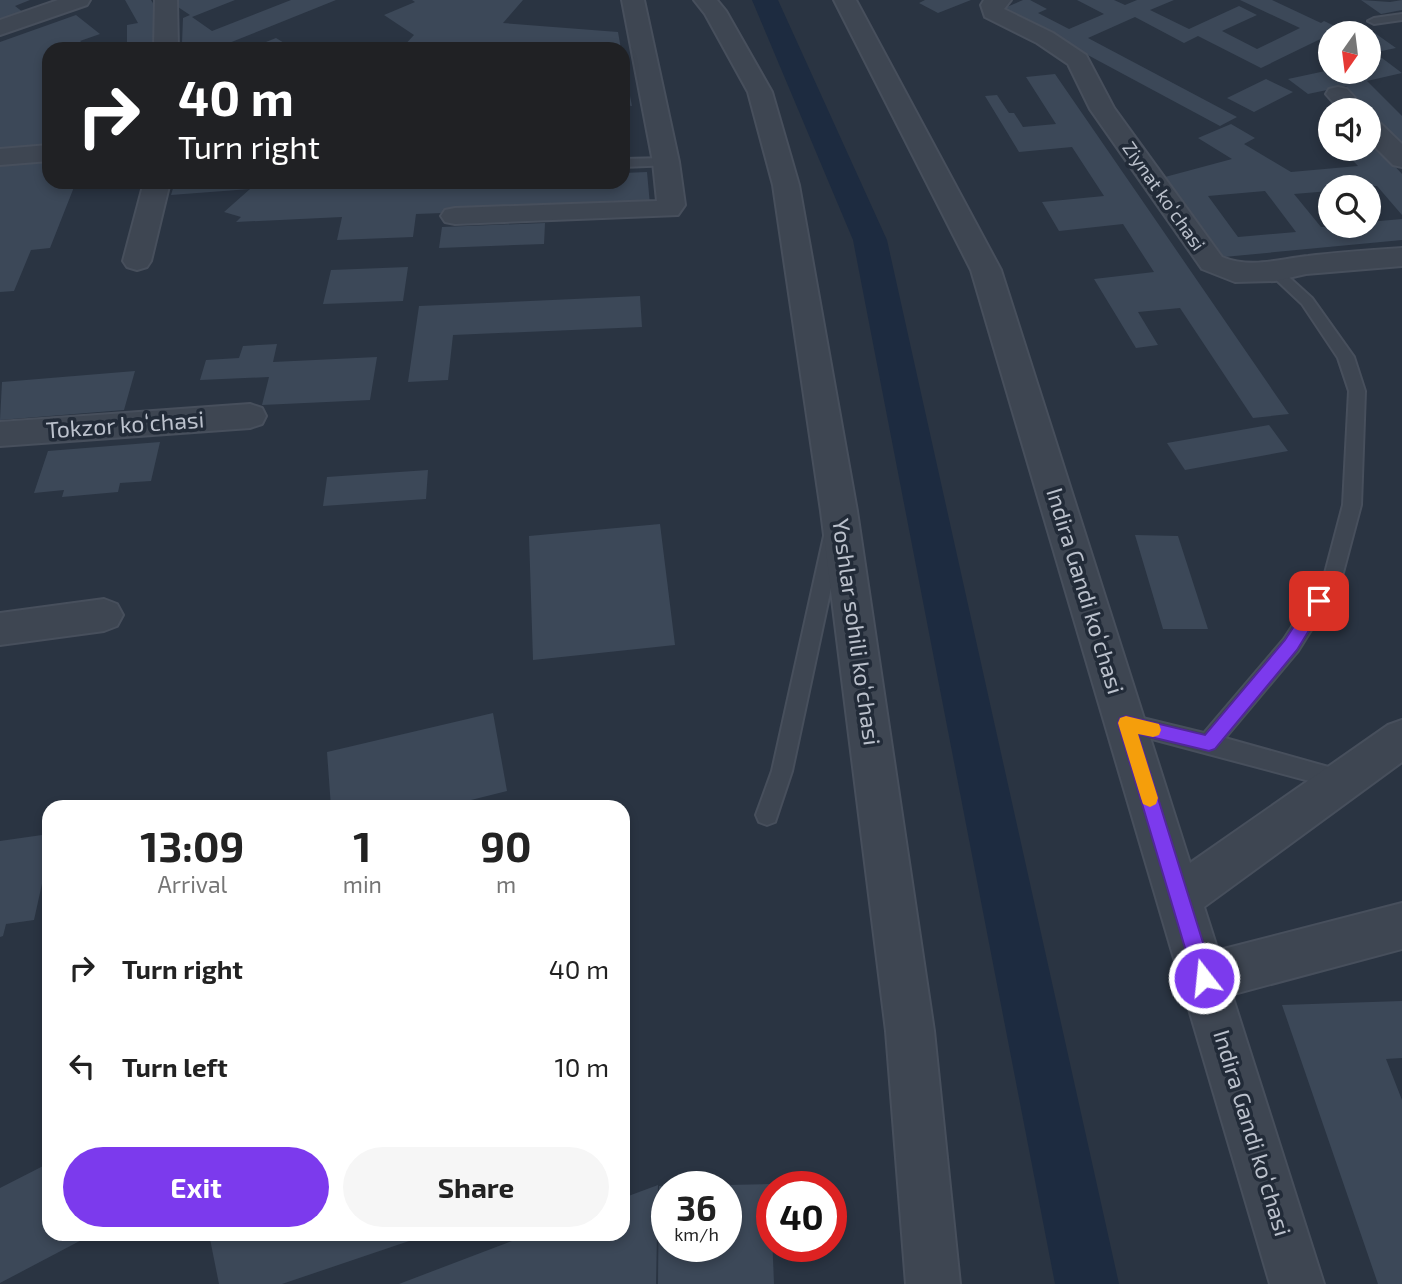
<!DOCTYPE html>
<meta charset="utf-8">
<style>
:root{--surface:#fff;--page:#f6f6f6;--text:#222;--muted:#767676;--accent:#7c3aed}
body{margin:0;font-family:"Exo 2",sans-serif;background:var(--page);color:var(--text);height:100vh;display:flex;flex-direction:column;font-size:26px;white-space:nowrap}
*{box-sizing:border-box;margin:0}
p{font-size:23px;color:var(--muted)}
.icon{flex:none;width:38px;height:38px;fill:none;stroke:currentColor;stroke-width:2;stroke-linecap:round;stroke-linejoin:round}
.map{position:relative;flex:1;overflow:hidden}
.side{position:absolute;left:42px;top:800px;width:588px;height:441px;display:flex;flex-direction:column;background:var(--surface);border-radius:21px;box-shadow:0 4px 10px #0003}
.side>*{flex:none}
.banner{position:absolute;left:42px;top:42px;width:588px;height:147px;border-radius:21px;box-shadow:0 4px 10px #0003;background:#202124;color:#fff;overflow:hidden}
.needle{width:46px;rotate:194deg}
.buttons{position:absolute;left:1318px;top:21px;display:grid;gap:14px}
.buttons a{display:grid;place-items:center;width:63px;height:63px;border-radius:50%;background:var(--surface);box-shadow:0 4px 10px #0003;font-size:35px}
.speed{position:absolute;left:651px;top:1171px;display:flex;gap:14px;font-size:35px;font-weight:700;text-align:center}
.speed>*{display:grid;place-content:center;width:91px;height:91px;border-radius:50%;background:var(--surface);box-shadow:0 4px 10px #0003;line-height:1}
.speed small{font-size:18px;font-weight:400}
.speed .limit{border:10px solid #d22;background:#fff;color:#111}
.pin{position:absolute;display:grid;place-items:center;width:60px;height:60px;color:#fff;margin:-30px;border-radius:14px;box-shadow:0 4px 10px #0006}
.me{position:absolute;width:77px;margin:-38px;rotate:344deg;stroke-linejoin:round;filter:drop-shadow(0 0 5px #0008)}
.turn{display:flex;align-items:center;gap:24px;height:147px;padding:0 21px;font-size:32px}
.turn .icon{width:91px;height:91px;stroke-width:2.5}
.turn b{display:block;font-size:49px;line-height:60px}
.eta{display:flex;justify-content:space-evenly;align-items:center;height:119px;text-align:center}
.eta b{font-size:42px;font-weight:700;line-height:49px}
.primary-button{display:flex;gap:14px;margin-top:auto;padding:14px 21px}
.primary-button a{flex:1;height:80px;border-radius:42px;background:var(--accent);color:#fff;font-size:28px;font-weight:700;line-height:80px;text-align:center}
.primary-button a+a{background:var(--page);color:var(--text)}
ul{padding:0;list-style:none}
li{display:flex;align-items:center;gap:21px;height:98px;padding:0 21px}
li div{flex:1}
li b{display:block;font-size:26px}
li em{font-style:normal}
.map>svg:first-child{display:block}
</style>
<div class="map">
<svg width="1402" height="1284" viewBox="0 0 1402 1284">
<rect width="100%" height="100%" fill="#2a3442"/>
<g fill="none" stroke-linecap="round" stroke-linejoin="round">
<path fill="#1d2b40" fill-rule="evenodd" d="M752 0H778L887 240 1119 1284H1055L853 240Z"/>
</g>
<path fill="#3c4858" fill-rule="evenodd" d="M0 0H30L15 6 24 13 0 22Z
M125 0H151L163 20 164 46 127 49V25L138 23Z
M179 0H235L192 17 212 31 291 0H336L214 49H191L182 43 183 18 190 15 172 3Z
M412 0H523L503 23 618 32 621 49H401L414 35 384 15 415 2Z
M925 0H971L938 13 919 3Z
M1023 0H1030L1047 9 1038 13 1069 29 1104 14 1077 0H1114L1125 5 1137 0H1174L1150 10 1189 29 1239 6 1257 15 1222 31 1257 49 1300 28 1240 0H1272L1321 23 1324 21 1341 29 1261 68 1198 36 1184 43 1135 17 1088 38 1237 117 1220 126 1002 9Z
M1361 0 1390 2 1402 0V10L1381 14Z
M76 15 100 34 80 41 90 49H49V147L0 154V42Z
M1362 24 1396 48 1377 52 1368 46V33H1351L1343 28Z
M276 38 294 49H248Z
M1382 58 1402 73 1367 81 1402 116V147L1346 86 1308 94 1288 79 1330 70V72H1368V61Z
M623 65H624L632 106 623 105Z
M1055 74 1137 193 1289 414 1253 418 1180 308 1138 312 1158 345 1136 348 1094 279 1154 272 1123 224 1059 231 1042 202 1104 196 1072 147 1019 152 985 96 997 95 1009 113H1014L1023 127 1056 124 1026 77Z
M1266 79 1293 92 1254 112 1227 98Z
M1231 124 1255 138 1244 144 1291 172 1358 166 1343 150 1377 147 1402 174V215L1377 186 1330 187V191L1294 194 1321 227 1368 226V222L1402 219V240L1224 257 1165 177 1232 159 1198 138ZM1265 191 1296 232 1238 237 1208 196Z
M49 159V182H76L50 248 31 250 14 291 0 292V162Z
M647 172 650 205 416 214 413 237 337 240 342 217 236 222 241 217 224 212 250 189 171 195 175 182H278L275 186 376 182H623V173Z
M545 223 544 244 439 248 442 227Z
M408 267 403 301 323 304 331 270Z
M640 296 642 327 453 335 448 380 408 382 419 306Z
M277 344 273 362 377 357 370 400 262 405 269 377 200 380 206 360 239 358 243 346Z
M135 371 124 410 0 420 2 382Z
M1269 425 1288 451 1185 470 1167 443Z
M160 442 151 481 120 483 118 492 62 497 64 490 34 493 48 451Z
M428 470 426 499 323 506 327 477Z
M660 524 675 645 533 660 529 536Z
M1135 535 1178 536 1208 629H1163Z
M493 713 507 791 443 807H331L327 752Z
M49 834V852L34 920 6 924 3 936 0 937V841Z
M1402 1001V1058L1386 1059 1402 1100V1284H1378L1282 1005Z
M49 1163V1234H93L0 1283V1188Z
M770 1184 774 1284H658L659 1186 667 1185V1246H726V1185Z
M658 1185 656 1284H399L530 1234H623V1198Z
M209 1234H414L415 1239 282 1284H219Z"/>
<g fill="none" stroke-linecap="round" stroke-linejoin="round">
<g stroke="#474f5c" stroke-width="4">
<path id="service" d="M1402 14V20L1374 24 1368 21 1374 18Z
M666 158 673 162 671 165 623 167V159Z
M1275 267 1280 269 1312 298 1354 357 1365 391 1361 505 1340 584 1298 651 1225 738 1350 773 1354 780 1350 787 1343 790 1126 732 1119 729 1116 723 1119 717 1126 714 1204 733 1284 639 1324 577 1343 505 1349 391 1338 358 1302 304 1268 272Z
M833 529 839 531 842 536 792 771 775 822 767 825 759 822 756 815 772 771 824 536 827 531Z"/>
</g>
<g stroke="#474f5c" stroke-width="4">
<path id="minor" d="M58 0H90L87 5 0 35V20Z
M155 0H177L178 49H154Z
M622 0H644L679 162 685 205 678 215 455 224 445 222 441 216 445 210 455 208 657 201 653 162Z
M694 0H717L726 11 772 92 799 185 857 511 934 1031 960 1284H906L886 1031 821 511 773 185 748 92 705 14Z
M984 0H1011L1004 9 1053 33 1086 55 1114 108 1222 257C1252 269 1278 259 1308 256 1339 252 1371 250 1402 248V266L1306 274 1275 281 1235 282 1202 269 1090 109 1068 64 1037 43 985 17 981 5Z
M1338 87 1347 89 1366 110H1340L1326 94 1329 89Z
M1368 118 1377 120 1402 144V167L1393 165 1368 140Z
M49 145V161L0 165V149Z
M144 182H170L151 261 147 267 137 270 127 267 123 261Z
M250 404 262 408 266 416 262 424 250 428 0 446V422Z
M104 599 117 604 123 615 117 626 104 631 0 645V613Z
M1402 903V949L1204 1002 1187 995 1180 978 1187 961 1204 954Z"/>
</g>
<g stroke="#474f5c" stroke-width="4">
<path id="tertiary" d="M834 0H856L1001 270 1190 863 1388 725 1402 720V762L1204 907 1324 1284H1270L971 270Z"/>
</g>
<use href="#service" fill="#3e4652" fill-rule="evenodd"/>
<use href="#minor" fill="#3e4652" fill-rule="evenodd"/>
<use href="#tertiary" fill="#3e4652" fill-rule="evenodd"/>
</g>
<path fill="#7c3aed" stroke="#51269a" stroke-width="2" d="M1319 595 1327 601 1297 650 1215 749 1209 751 1138 734 1214 978 1211 985 1204 987 1197 985 1194 978 1118 723 1120 718 1126 716 1205 735 1285 640 1313 597Z"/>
<path fill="#f59e0b" d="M1126 716 1159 724 1161 730 1159 735 1153 737 1138 734 1158 798 1156 804 1150 807 1143 804 1141 798 1118 723 1120 718Z"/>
<g text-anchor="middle" stroke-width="7" stroke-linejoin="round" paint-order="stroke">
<g font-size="19" fill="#bbc1cc" stroke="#222b38">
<text transform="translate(1164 196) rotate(55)" y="7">Ziynat koʻchasi</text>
</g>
<g font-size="23" fill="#bbc1cc" stroke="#222b38">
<text transform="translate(125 425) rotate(-4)" y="8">Tokzor koʻchasi</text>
<text transform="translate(1085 591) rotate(73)" y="8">Indira Gandi koʻchasi</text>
<text transform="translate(856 632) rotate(82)" y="8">Yoshlar sohili koʻchasi</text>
<text transform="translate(1252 1133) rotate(73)" y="8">Indira Gandi koʻchasi</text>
</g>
</g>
</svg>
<div class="buttons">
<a><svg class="needle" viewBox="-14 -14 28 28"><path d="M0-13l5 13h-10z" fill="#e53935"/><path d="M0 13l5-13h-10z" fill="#767676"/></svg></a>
<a><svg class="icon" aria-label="sound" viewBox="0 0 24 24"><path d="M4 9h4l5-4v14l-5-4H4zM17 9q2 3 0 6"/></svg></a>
<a><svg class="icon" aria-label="search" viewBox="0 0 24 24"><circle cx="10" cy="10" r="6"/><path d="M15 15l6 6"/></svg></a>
</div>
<div class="speed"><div>36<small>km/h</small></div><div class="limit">40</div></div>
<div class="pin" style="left:1319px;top:601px;background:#d93025"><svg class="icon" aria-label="arrive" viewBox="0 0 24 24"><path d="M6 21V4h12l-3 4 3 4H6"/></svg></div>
<svg class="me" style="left:1204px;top:978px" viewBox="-20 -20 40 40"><circle r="17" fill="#7c3aed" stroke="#fff" stroke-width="3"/><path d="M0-11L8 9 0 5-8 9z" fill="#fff"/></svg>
<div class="banner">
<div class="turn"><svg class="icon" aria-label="right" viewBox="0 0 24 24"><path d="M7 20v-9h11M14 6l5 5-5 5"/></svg><div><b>40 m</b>Turn right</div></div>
</div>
<section class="side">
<div class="eta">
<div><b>13:09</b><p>Arrival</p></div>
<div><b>1</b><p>min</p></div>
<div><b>90</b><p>m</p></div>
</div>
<ul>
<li><svg class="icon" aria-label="right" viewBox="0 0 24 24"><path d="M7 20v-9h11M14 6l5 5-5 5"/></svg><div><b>Turn right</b></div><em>40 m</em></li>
<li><svg class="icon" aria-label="left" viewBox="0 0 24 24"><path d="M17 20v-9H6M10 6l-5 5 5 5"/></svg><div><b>Turn left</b></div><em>10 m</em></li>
</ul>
<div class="primary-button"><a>Exit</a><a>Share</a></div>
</section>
</div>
